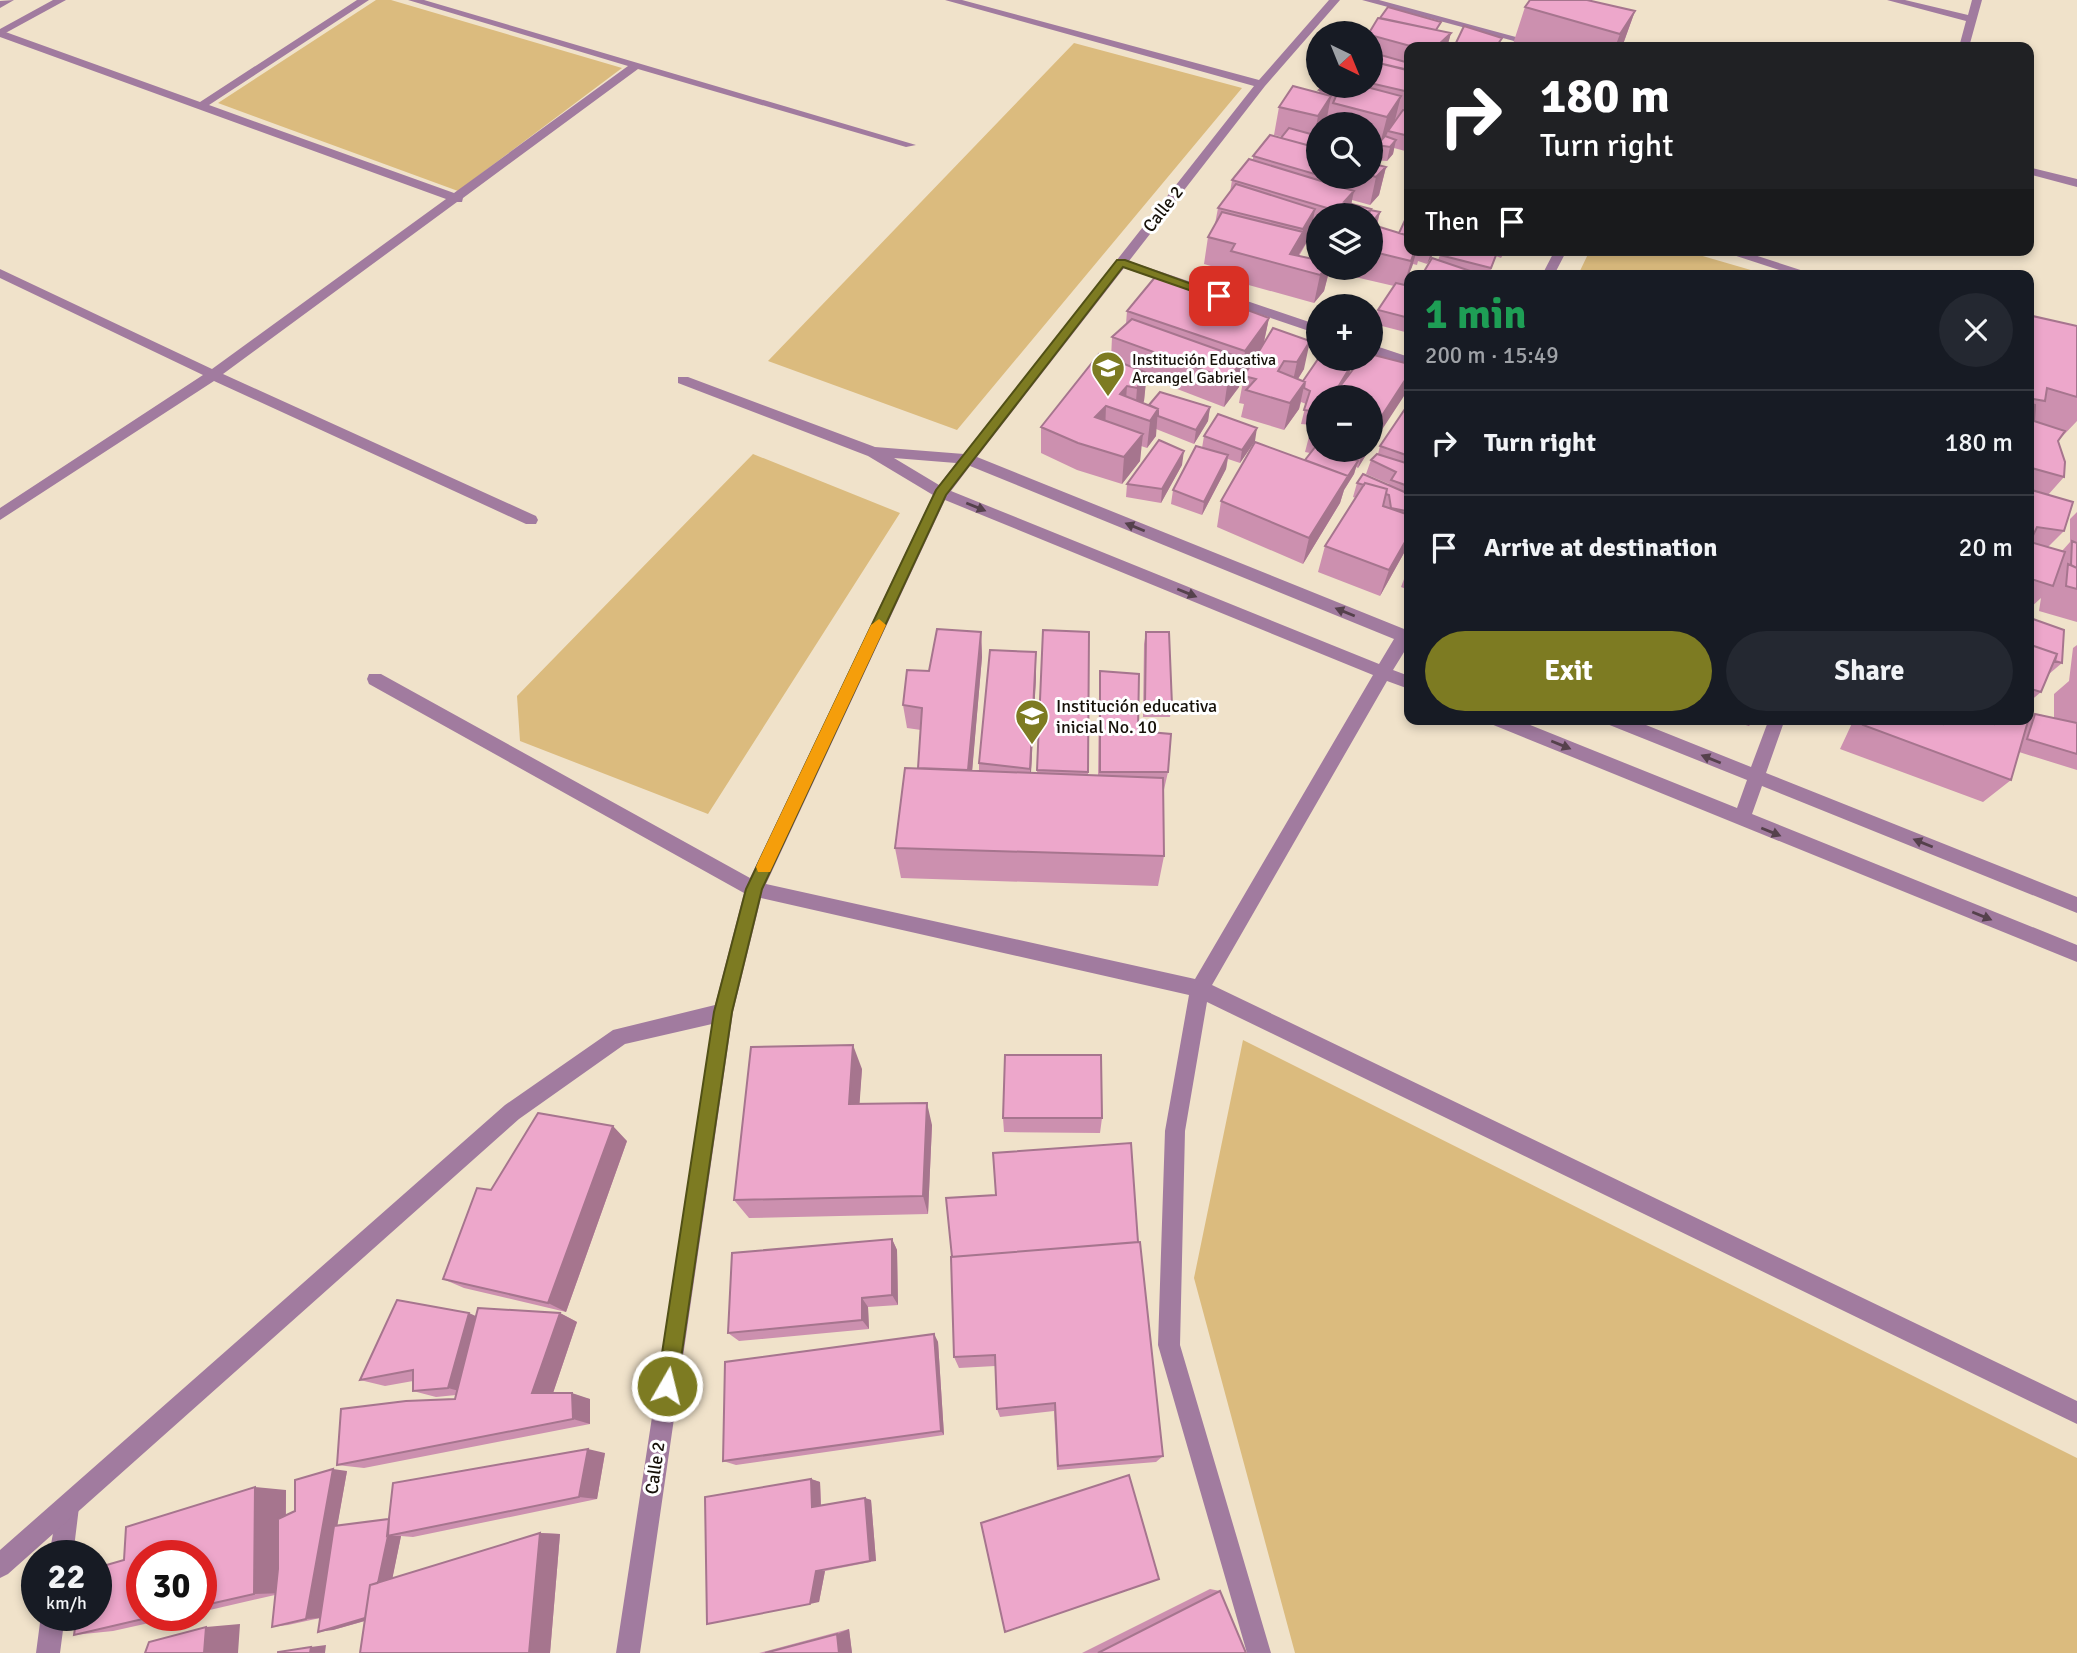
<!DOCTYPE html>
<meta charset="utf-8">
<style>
:root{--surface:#171b24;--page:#242831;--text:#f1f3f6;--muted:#9ea1a6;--line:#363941;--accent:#7d7b22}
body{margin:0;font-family:Signika,sans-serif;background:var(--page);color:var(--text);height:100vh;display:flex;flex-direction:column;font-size:26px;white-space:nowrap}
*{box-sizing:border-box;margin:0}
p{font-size:23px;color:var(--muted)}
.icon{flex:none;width:38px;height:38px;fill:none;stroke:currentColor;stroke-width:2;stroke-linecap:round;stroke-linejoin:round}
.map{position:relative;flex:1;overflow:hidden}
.panel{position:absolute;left:1404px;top:270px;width:630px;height:455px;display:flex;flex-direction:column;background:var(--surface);border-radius:14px;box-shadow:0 4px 10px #0003}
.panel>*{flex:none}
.hud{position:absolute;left:1404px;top:42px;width:630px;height:214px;border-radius:14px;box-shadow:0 4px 10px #0003;background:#202124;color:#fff;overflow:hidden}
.needle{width:46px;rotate:137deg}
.buttons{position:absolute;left:1306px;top:21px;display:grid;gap:14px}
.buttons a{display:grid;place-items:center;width:77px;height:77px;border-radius:50%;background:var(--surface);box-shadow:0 4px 10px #0003;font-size:35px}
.speed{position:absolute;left:21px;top:1540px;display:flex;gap:14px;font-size:35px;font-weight:700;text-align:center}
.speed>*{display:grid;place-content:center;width:91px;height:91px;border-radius:50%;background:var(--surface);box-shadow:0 4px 10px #0003;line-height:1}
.speed small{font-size:18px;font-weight:400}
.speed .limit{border:10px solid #d22;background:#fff;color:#111}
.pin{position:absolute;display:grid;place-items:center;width:60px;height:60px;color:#fff;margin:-30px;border-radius:14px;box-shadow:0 4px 10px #0006}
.me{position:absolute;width:77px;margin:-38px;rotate:8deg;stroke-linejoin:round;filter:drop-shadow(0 0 5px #0008)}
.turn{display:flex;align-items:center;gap:24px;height:147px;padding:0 21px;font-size:32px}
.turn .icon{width:91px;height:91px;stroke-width:2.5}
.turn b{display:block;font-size:49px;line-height:60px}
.then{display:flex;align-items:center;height:66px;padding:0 21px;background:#0003;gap:14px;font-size:26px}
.round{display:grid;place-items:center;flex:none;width:74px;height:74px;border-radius:37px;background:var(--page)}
.overview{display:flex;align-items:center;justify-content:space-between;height:119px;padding:0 21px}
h1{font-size:42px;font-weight:800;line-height:52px;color:#1e9e55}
.cta{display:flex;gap:14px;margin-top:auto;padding:14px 21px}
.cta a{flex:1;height:80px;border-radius:42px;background:var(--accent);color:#fff;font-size:28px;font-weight:800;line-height:80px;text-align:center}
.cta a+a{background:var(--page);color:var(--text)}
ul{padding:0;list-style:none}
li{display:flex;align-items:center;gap:21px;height:105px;padding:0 21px;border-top:2px solid var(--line)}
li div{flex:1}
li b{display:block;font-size:26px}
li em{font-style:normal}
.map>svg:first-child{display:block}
</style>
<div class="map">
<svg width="2077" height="1653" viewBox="0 0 2077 1653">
<rect width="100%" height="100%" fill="#f0e2ca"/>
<path fill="#dbbb7e" d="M376 0H391L622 68 458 191 218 103Z
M1074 43 1242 88 957 430 768 361Z
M1590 250H1682L1768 275H1578Z
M753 454 900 513 708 814 520 741 517 696Z
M1243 1040 2077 1458V1653H1295L1194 1278Z"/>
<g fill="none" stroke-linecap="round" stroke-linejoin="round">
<path fill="#a17b9f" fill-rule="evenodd" d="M67 1495 75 1499 79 1507 73 1556H49L59 1499Z
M41 1615H65L60 1653H36Z"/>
<path fill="#a17b9f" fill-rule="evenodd" d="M357 0H369L209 105 454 193 628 66 408 0H424L916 145 906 147 638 69 463 198 462 202H457L223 374 536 516 538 520 536 524H526L214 381 0 520V508L203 375 0 278V269L212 369 446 199 0 37V30L200 102Z
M945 0H962L1259 80 1329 0H1340L1265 86 1129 261 1318 325V334L1124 268 977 457 1409 631V644L1393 670 1409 676V689L1387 681 1212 985 2077 1401V1424L1207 1002 1185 1131 1180 1345 1271 1653H1247L1158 1345 1165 1131 1189 995 761 898 733 1012 640 1653H616L712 1024 625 1044 519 1119 8 1574 0 1578V1550L505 1105 613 1030 715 1005 744 893 369 684 367 679 369 674H381L750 878 933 495 868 456 678 383V377H688L875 447 964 454 1254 86ZM894 458 956 463 939 485ZM970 466 1394 639 1379 664 951 491ZM945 500 1373 675 1195 979 766 884Z
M1362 0H1379L1553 47H1536Z
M1887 0H1905L1968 15 1972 0H1982L1969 47H1959L1966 21Z
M2028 167 2077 179V187L2028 174Z
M1555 250H1567L1554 275H1542Z
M1718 250H1739L1816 275H1795Z
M1370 344 1409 357V366L1370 353Z
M1489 719H1515L1737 808 1747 780 1607 724 1605 719H1631L1751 767 1769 719H1785L1766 773 2077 897V913L1762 786 1752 814 2077 945V962L1491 724Z"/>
<path fill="#a17b9f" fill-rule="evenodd" d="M14 0 0 8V1Z
M53 0H66L0 36V29Z"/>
</g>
<path fill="#cc90af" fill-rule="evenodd" d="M1525 7 1635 11 1622 47H1512Z
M1439 31 1451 33 1447 47H1409V152L1394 148 1393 154 1387 161 1373 160 1378 144 1373 143 1370 153V124H1329L1330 121H1326L1318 124V177H1370V163L1386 167 1379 195 1370 205 1352 200 1351 204 1380 212 1377 226 1409 250H1436L1427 264 1418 261 1417 265 1413 264 1404 285 1409 286V333L1374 324 1378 310 1394 286 1329 271 1324 291 1314 303 1227 279 1228 271 1204 264 1208 237 1215 224 1218 208 1230 192 1232 180 1253 160V156L1283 137 1274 135 1279 107 1319 92 1321 86H1370V33ZM1318 215H1370V268H1318L1299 256 1310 237 1311 233 1318 235Z
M1442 250H1506L1501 258 1496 256 1489 275H1422L1438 260Z
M1127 311 1269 318 1264 342 1273 328 1304 369 1298 379 1303 381 1352 364 1349 375 1406 393 1370 397H1318V450H1369L1358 468 1356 467 1354 474 1344 490 1340 503 1303 564 1217 527 1221 501 1305 460 1310 453 1305 452 1312 425 1301 424 1306 404 1301 402 1299 409 1284 430 1241 417 1244 404 1239 403 1244 376 1250 365 1241 379 1239 387 1224 407 1146 377 1144 401 1143 403 1149 405 1210 407 1208 421 1194 444 1156 429V436L1147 448 1141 446 1140 461 1122 484 1077 470 1041 453V427L1111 359 1112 337 1126 324Z
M2028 315 2077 326V421L2058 441 2064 477 2048 495 2064 531 2048 547 2062 551 2070 542V519L2077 512V622L2039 611 2041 598 2028 610Z
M1409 403V491L1407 494H1409V510L1407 514 1408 515 1409 513V544L1380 596 1318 572 1325 546 1356 498 1353 497 1357 483 1389 485V484L1366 474 1371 460 1378 454 1380 446Z
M1204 436 1255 441 1240 463 1228 459 1226 469 1202 515 1171 504 1173 490 1202 448Z
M1182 465 1161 503 1126 497 1127 484Z
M1409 566V590L1401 587Z
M2033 619 2062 663 2049 674 2041 692 2028 703V623Z
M1043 630 1089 632 1088 775 1098 776 1099 695 1100 671 1138 731 1168 772 1163 794 1164 856 1158 886 901 878 895 848 918 768 921 730 907 728 903 705 929 671 981 632 982 657 972 770 979 771V763L1036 652V676L1031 773H1037Z
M1146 632 1172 705 1170 717H1143L1144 644Z
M2077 645V770L2019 752 2011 780 1983 802 1840 749 1854 719H1930L1940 723 1944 719H1980L1984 721 1985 719H2023L2027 721 2035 714 2054 718V694L2069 681 2073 648Z
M1726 719H1755L1749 726Z
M862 1069 859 1104 932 1125 928 1214 749 1218 734 1200Z
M1003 1118H1102L1100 1133 1004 1132Z
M627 1141 566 1312 464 1288 443 1279 491 1190Z
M892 1239 897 1250 898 1305 868 1307 869 1329 739 1341 728 1333Z
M1138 1242 1163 1456 1156 1462 1057 1470 1054 1411 1000 1417 997 1409 995 1366 959 1368 954 1357Z
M560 1313 577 1322 553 1393 590 1399V1424L364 1468 337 1465 455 1399 456 1395 436 1397 413 1391V1381L385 1386 360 1380 476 1317Z
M934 1334 938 1342 944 1435 736 1465 723 1461Z
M605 1453 597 1499 413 1537 401 1536 392 1579 540 1533 560 1534 550 1653H360L365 1621 333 1630 320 1618 288 1625 272 1627 275 1595 201 1612V1556L142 1615H185L113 1631 74 1635 124 1560 286 1490V1515L295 1511 347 1471 337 1526 389 1519Z
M811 1479 820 1482 821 1505 865 1498 871 1500 876 1561 825 1571 819 1602Z
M1210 1589 1220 1591 1246 1653H1082Z
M849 1629 852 1653H759Z"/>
<path fill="#a6758e" d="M1635 11 1622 47H1615L1620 34Z
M1451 33 1447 47H1436Z
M1409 92V112L1401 121Z
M1331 96 1326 123 1318 124V136L1313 144 1318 116Z
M1401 96 1394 124 1388 131 1387 134 1380 144 1387 117Z
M1396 140 1393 154 1387 161 1390 147Z
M1386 167 1379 195 1370 205 1376 177Z
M1323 177H1333L1329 192 1317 205Z
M1354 191 1349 215 1344 202Z
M1315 209 1310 237 1299 254 1298 260 1290 254 1302 235 1303 229Z
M1380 212 1376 226 1370 234 1374 220Z
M1415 250H1417L1412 267 1403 288 1411 261Z
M1432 250H1436L1427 264Z
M1327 268H1330L1324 291 1314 303 1320 275Z
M1269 318 1263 346 1241 379 1245 351Z
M1310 341 1304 369 1291 390 1297 362Z
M1244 359 1239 387 1224 407 1228 379Z
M1352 364 1348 378 1333 397Z
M1147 373 1144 401 1135 415 1137 388Z
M1409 374V383L1406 393 1370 448V434Z
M1305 382 1299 409 1284 430 1290 403Z
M1127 386 1125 413 1120 394Z
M1106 406 1105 433 1095 417Z
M1210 407 1208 421 1194 444 1196 430Z
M1158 409 1156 436 1147 448 1150 421Z
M1257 428 1255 441 1240 463 1242 450Z
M1143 434 1140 461 1122 484 1124 457Z
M1363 450H1369L1358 468Z
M1184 451 1182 465 1161 503 1162 489Z
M1228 455 1226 469 1202 515 1204 502Z
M1358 461 1354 474 1344 490 1340 503 1303 564 1309 538Z
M1409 535V544L1380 596 1389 570Z
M981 632 982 657 970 796 967 774Z
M1036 652V676L1030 791V769Z
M853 1045 862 1069 858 1126 849 1104Z
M927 1103 932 1125 928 1214 923 1196Z
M613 1126 627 1141 566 1312 548 1303Z
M892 1239 897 1250 898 1305 892 1295Z
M862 1298 868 1307 869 1329 862 1320Z
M469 1313 489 1322 470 1394 448 1388Z
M560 1313 577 1322 551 1399 532 1393Z
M934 1334 938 1342 944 1435 941 1431Z
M572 1393 590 1399V1424L573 1419Z
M588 1449 605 1453 597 1499 579 1497Z
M333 1469 347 1471 321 1618 306 1619Z
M811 1479 820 1482 821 1509 812 1507Z
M255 1487 286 1490 285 1593 254 1594Z
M865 1498 871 1500 876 1561H870Z
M540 1533 560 1534 550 1653H529Z
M388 1536H401L385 1615 333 1630 318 1632Z
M816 1571H825L819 1602 810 1604Z
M240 1624 238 1653H204L206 1627Z
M849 1629 852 1653H839L837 1634Z
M326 1645 325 1653H310L311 1647Z"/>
<path fill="#eda7cb" stroke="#a6758e" stroke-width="2" d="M1530 0H1587L1635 11 1620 34 1525 7Z
M1388 7 1441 22 1436 30 1380 18Z
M1378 18 1451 33 1436 47H1414L1370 35 1369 33Z
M1464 26 1502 38 1496 47H1454Z
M1370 52 1409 63V67L1407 70 1370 61Z
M1370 61 1409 70V92L1370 83Z
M1293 86 1331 96 1318 116 1279 107Z
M1323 86H1363L1401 96 1387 117 1333 103 1337 94 1319 90Z
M1403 110 1409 111V136L1388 131Z
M1289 128 1318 136V148L1281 138Z
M1370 131 1376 132 1373 141H1370Z
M1270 135 1318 148V175L1253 156Z
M1385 136 1396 140 1390 147 1377 145Z
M1249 159 1354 191 1344 202 1371 209 1364 215H1351L1232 180Z
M1370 163 1386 167 1376 177 1370 175Z
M1236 184 1315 209 1303 229 1218 208Z
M1370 210 1380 212 1374 220H1370V215H1369Z
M1222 212 1303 232 1290 254 1318 260V268H1327L1320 275 1231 251 1235 244 1208 237Z
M1406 218 1409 219V236L1399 233Z
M1370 224 1409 236V250H1415L1411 261 1370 251Z
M1442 250H1498L1491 268 1440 255Z
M1432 258 1482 275H1422Z
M1156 276 1269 318 1245 351 1127 311Z
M1396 283 1409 286V318L1378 310Z
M2028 315 2077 326V397L2047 388 2045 401 2028 398Z
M1132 319 1244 359 1228 379 1112 337Z
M1273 328 1310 341 1297 362 1284 361 1278 371 1305 382 1290 403 1246 390 1256 379 1244 376Z
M1099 354 1147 373 1137 388 1127 386 1120 394 1158 409 1150 421 1106 406 1095 417 1143 434 1124 457 1078 443 1041 427Z
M1370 354 1409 364V374L1370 434V397H1332L1361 359H1370Z
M1318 359H1331L1352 364 1332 397H1318V412L1304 410 1310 391 1304 388 1305 382 1303 381Z
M1160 392 1210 407 1196 430 1158 416V409L1149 405Z
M1409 403V456L1380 446Z
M2028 403 2035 405 2034 421 2065 431 2058 441 2065 462 2064 477 2028 467Z
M1218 414 1257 428 1242 450 1204 436Z
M1318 417V427L1312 425Z
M1159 440 1184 451 1162 489 1127 484Z
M1255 442 1348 476 1309 538 1221 501Z
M1196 446 1228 455 1204 502 1173 490Z
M1316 446 1318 447V450H1326L1358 461 1346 479 1348 476 1305 460Z
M1377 454 1409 464 1408 486 1391 480 1396 472 1371 460Z
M1363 474 1409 494V505L1406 511 1391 508 1389 495 1386 494 1387 489 1365 483 1364 485 1357 483Z
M1365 483 1387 489 1383 506 1409 515V535L1389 570 1325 546Z
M2028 489 2073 502 2064 531 2037 527 2030 542 2065 552 2053 586 2028 578Z
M2072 541 2077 543V568L2071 565Z
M2068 564 2077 568V589L2066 586Z
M2033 619 2064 630 2062 663 2055 661 2057 654 2028 644V631Z
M937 629 981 632 968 770 918 768 922 708 903 705 907 670 929 671Z
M1043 630 1089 632 1088 772 1037 770Z
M1146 632H1169L1172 705H1145Z
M2028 644 2057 654 2041 692 2028 688Z
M990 650 1036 652 1030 769 979 763Z
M1100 671 1139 674 1138 731 1171 734 1168 772H1100Z
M2035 714 2077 723V754L2027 739Z
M1866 719H1930L1943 724 1947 719H1980L1994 724 1995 719H2023L2028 721 2011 780 1863 725Z
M905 768 1163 778 1164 856 895 848Z
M853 1045 849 1104 927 1103 923 1196 734 1200 751 1047Z
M1005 1055H1101L1102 1118H1003Z
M538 1113 613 1126 548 1303 443 1279 477 1188 491 1190Z
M1131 1143 1138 1242 952 1257 946 1198 996 1195 993 1153Z
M892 1239V1295L862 1298V1320L728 1333 732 1253Z
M1140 1242 1163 1456 1058 1466 1055 1403 997 1409 995 1355 954 1357 951 1257Z
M397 1300 469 1313 448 1388 413 1391V1370L360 1380Z
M478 1308 560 1313 532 1393H572L573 1419 337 1465 341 1409 406 1401 455 1399Z
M934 1334 941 1431 723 1461 725 1362Z
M588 1449 579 1497 387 1536 393 1483Z
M333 1469 306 1619 272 1627 278 1569V1519L295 1511V1480Z
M1129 1475 1159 1579 1005 1632 981 1523Z
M811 1479 812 1507 865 1498 870 1561 816 1571 810 1604 707 1624 705 1497Z
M255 1487 254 1594 201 1606V1556H142V1615H160L74 1635 77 1615H96V1568L124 1560 126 1527Z
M389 1519 388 1536 378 1583 370 1585 365 1618 318 1632 334 1526Z
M540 1533 529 1653H360L370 1585Z
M1220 1591 1246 1653H1098Z
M206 1627 204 1653H145L149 1642Z
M837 1634 839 1653H765Z
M311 1647 310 1653H278V1652Z"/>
<defs><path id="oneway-solid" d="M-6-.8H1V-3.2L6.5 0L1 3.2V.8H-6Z" transform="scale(1.75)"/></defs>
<g fill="#55414c">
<use href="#oneway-solid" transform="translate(976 507) rotate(22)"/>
<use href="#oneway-solid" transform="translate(1135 527) rotate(-158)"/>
<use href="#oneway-solid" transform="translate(1187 593) rotate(22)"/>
<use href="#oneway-solid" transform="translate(1345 612) rotate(-158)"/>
<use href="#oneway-solid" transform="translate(1561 745) rotate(22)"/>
<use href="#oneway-solid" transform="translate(1711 759) rotate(-158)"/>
<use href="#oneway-solid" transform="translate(1771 832) rotate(22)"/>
<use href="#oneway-solid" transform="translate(1923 843) rotate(-158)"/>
<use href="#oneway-solid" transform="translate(1982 916) rotate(22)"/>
</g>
<path fill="#7d7b22" stroke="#515016" stroke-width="2" d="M1117 260H1125L1225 296 1219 300 1215 299 1123 267 946 495 762 889 732 1012 677 1386 674 1393 667 1396 660 1393 657 1386 714 1012 746 889 936 490Z"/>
<path fill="#f59e0b" d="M879 619 886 625 770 872H758L756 867 758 862 871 625Z"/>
<defs>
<g id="school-pin" transform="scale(1.75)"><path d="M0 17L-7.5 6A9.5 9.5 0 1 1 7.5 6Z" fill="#7d7b22" stroke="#fff"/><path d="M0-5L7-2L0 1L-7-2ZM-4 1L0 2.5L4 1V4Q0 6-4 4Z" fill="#fff"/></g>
</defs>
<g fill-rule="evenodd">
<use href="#school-pin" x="1108" y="368"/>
<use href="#school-pin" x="1032" y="716"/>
</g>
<g text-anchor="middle" stroke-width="6" stroke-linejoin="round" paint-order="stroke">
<g font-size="16" fill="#161109" stroke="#fff" text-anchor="start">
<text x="1132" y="365">Institución Educativa<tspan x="1132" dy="18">Arcangel Gabriel</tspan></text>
</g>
<g font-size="18" fill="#161109" stroke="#fff">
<text transform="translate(1163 209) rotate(-52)" y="6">Calle 2</text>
<text transform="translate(655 1468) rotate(-82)" y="6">Calle 2</text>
</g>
<g font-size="18" fill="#161109" stroke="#fff" text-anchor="start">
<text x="1056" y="712">Institución educativa<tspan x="1056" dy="21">inicial No. 10</tspan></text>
</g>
</g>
</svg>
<div class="buttons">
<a><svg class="needle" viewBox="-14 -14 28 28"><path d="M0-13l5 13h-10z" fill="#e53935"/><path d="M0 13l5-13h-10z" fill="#9ea1a6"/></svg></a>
<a><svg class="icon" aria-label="search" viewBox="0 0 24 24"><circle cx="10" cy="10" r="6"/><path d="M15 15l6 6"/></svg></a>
<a><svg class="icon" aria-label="layers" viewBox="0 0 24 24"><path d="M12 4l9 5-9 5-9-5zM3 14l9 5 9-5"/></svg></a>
<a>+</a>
<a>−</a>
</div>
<div class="speed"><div>22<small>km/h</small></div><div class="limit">30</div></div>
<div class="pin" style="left:1219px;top:296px;background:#d93025"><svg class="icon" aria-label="arrive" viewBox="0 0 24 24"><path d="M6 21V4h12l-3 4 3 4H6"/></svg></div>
<svg class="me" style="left:667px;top:1386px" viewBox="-20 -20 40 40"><circle r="17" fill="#7d7b22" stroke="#fff" stroke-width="3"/><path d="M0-11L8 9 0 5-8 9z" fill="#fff"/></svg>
<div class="hud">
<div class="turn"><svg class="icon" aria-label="right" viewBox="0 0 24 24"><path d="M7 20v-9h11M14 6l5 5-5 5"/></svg><div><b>180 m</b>Turn right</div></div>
<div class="then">Then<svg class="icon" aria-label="arrive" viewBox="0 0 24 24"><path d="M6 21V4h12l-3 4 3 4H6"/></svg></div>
</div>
<section class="panel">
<div class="overview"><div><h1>1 min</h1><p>200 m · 15:49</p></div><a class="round"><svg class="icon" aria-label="close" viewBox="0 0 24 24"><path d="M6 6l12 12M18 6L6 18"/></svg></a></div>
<ul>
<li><svg class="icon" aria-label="right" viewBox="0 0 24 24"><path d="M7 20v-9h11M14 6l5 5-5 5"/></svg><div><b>Turn right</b></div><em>180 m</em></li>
<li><svg class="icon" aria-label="arrive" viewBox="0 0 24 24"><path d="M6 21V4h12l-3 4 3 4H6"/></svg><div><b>Arrive at destination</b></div><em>20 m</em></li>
</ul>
<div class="cta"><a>Exit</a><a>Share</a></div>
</section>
</div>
